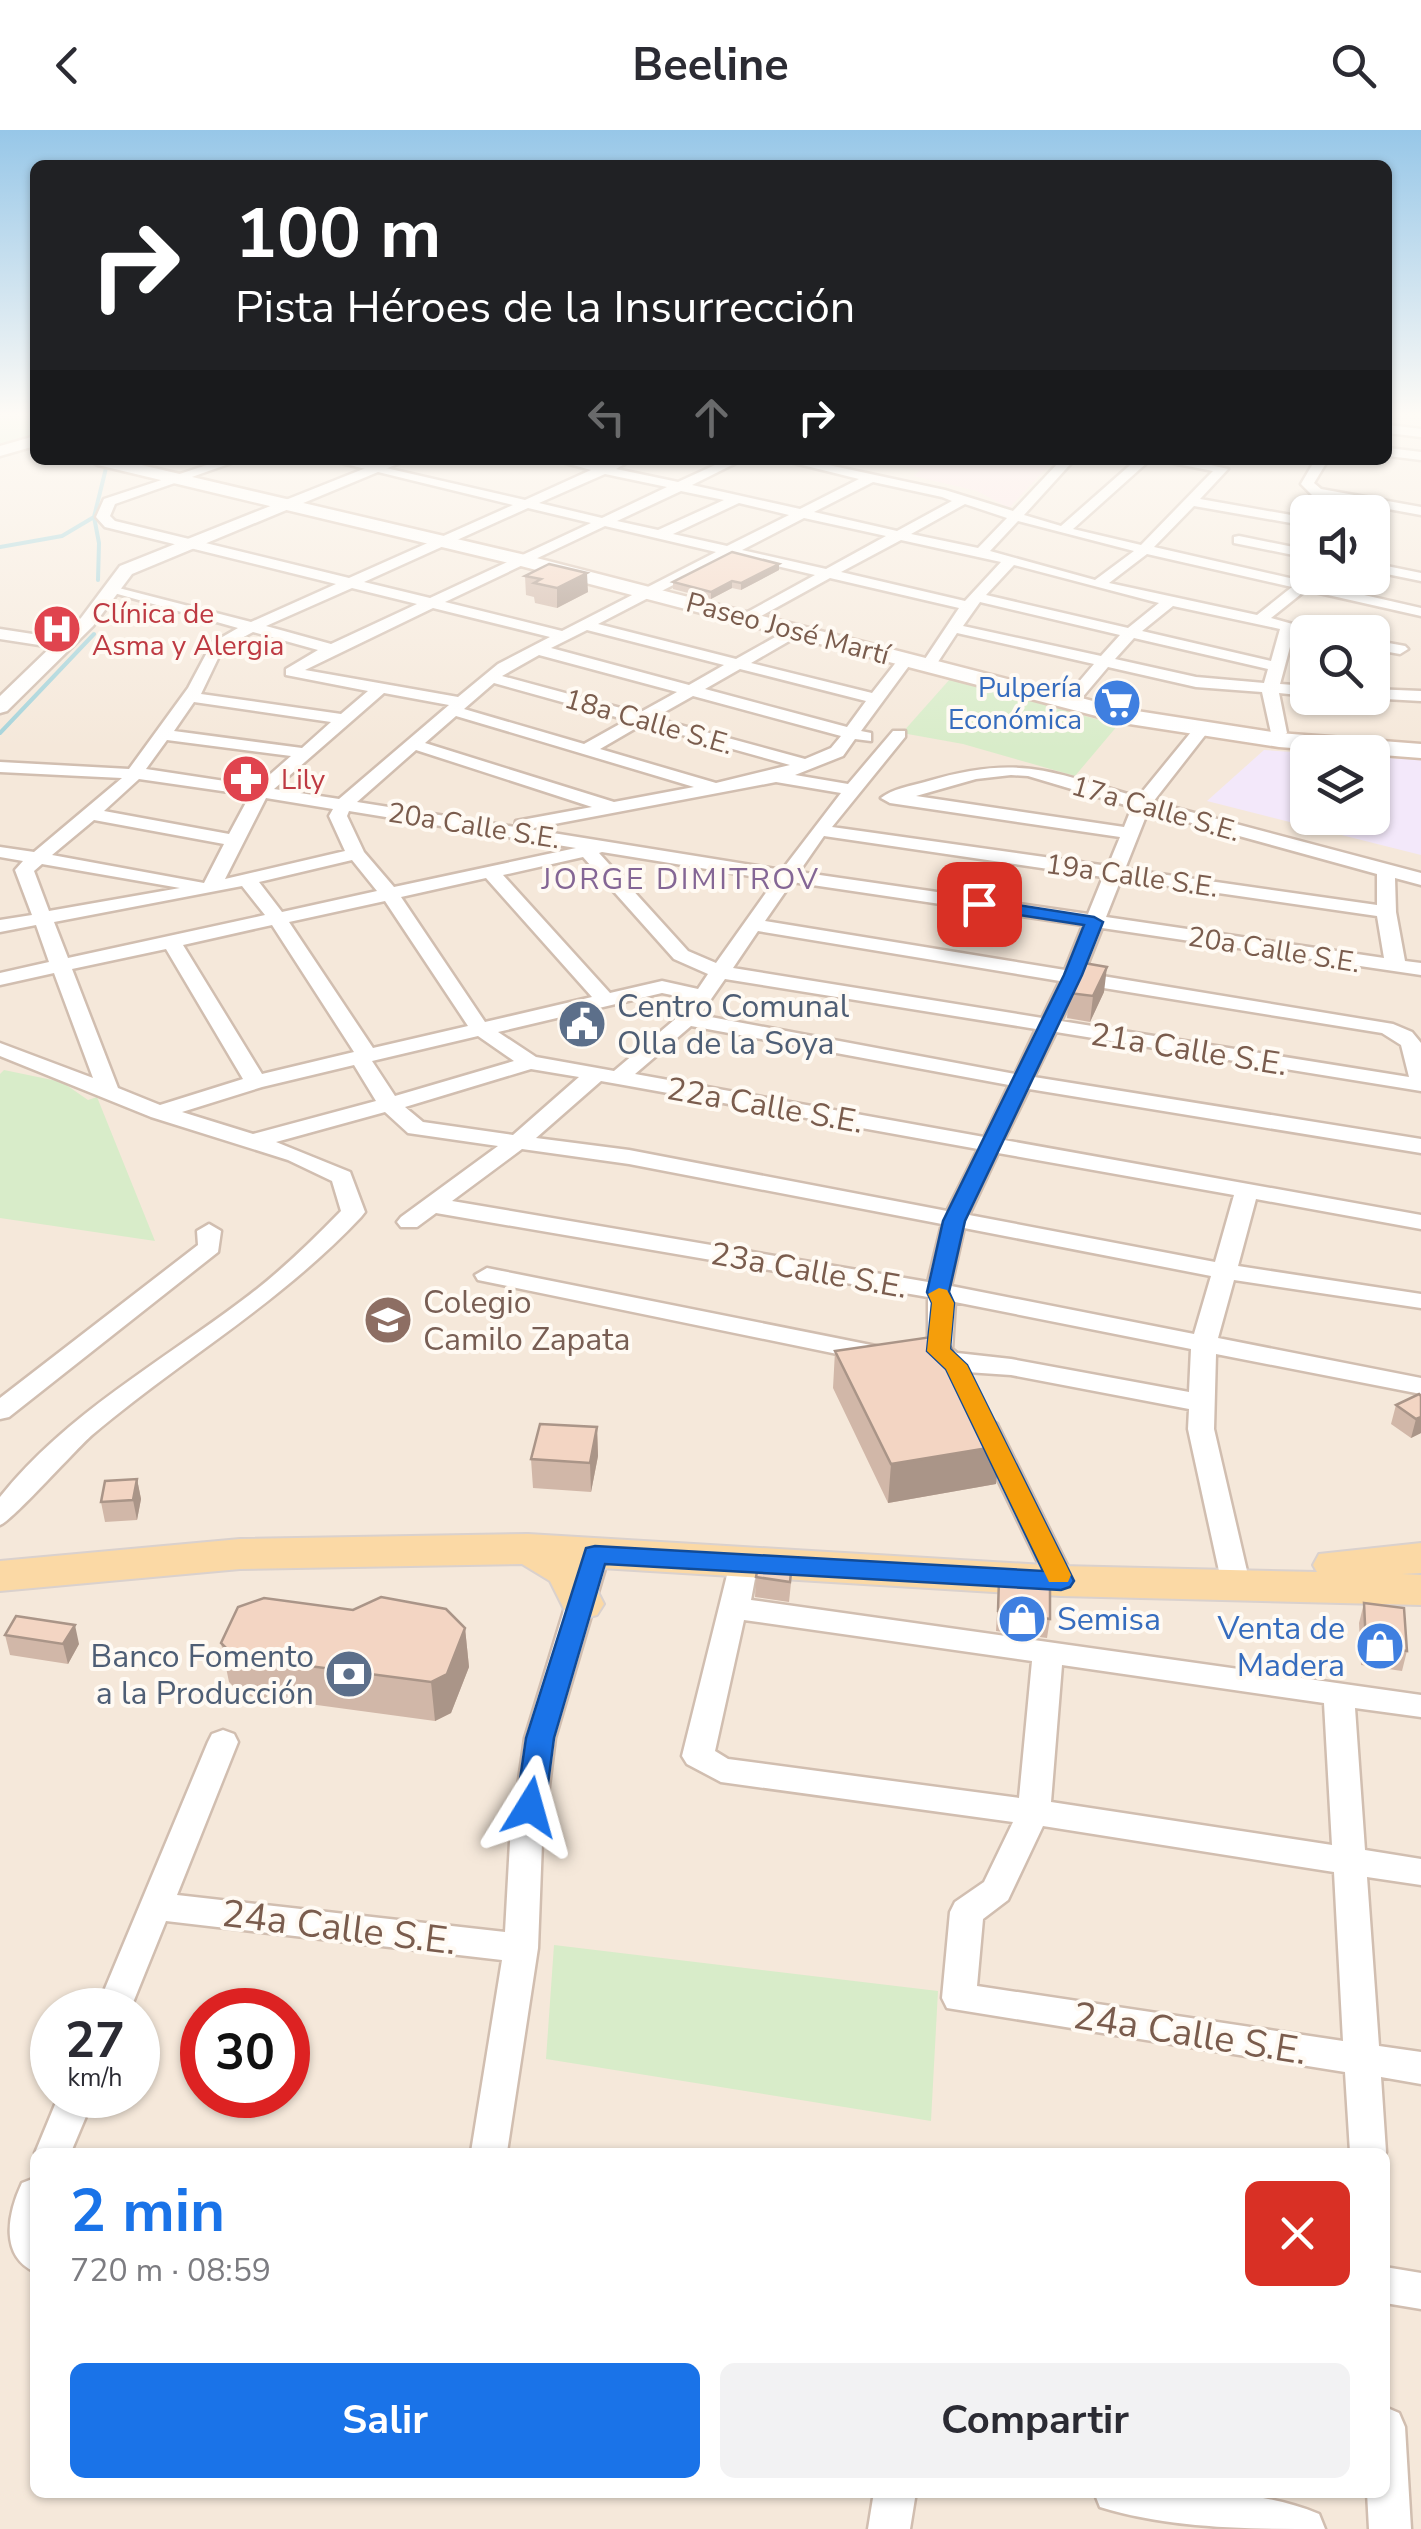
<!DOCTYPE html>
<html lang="es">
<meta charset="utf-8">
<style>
:root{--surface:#fff;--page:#f2f2f3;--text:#2b2b33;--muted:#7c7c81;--accent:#1a73e8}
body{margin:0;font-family:"Nunito Sans",sans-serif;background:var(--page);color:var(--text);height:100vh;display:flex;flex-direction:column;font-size:38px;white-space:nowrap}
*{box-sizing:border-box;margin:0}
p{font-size:32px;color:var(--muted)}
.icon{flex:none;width:55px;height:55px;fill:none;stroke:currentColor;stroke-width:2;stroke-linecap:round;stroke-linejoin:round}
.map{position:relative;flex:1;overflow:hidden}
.details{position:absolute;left:30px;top:2018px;width:1360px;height:350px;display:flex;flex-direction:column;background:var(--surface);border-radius:15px;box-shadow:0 2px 8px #0004}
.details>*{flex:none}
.guide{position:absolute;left:30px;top:30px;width:1362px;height:305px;border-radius:15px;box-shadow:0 2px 8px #0004;background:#202124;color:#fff;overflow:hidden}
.tools{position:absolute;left:1290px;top:365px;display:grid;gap:20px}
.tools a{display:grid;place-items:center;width:100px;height:100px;border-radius:15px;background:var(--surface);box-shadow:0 2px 8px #0004;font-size:50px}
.speed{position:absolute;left:30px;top:1858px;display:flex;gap:20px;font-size:50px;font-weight:700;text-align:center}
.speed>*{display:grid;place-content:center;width:130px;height:130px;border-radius:50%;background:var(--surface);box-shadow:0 2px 8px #0004;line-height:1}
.speed small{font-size:25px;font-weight:400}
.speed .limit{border:15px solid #d22;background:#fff;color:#111}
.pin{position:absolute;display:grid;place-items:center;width:85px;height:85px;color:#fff;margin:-42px;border-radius:20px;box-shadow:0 5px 15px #0006}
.me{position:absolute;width:110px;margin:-55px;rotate:8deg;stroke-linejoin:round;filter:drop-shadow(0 0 8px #0008)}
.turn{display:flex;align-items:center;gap:35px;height:210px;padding:0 40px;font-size:45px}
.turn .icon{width:130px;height:130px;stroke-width:2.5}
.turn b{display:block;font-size:70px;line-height:85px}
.lanes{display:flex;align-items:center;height:95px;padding:0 40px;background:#0003;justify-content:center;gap:50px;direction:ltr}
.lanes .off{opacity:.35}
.round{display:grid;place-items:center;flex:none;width:105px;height:105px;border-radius:15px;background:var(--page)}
.head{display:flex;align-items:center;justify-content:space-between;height:170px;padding:0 40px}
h1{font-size:60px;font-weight:700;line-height:75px;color:var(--accent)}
.primary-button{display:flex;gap:20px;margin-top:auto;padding:20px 40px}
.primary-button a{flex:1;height:115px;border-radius:15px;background:var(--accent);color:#fff;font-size:40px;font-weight:700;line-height:115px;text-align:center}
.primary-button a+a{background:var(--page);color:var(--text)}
header{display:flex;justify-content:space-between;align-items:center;height:130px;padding:0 40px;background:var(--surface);font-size:45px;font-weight:700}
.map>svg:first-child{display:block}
</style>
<header><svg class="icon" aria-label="back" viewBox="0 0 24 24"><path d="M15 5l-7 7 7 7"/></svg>Beeline<svg class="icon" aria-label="search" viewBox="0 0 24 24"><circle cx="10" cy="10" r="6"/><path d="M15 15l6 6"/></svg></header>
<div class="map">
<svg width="1421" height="2399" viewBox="0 0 1421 2399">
<rect width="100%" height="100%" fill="#fdf6ec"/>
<path fill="#f5e8da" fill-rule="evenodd" d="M0 283H35V330H1388V283H1421V2399H0ZM1308 382H1372V448H1308ZM1308 502H1372V568H1308ZM1308 622H1372V688H1308ZM52 1880H138V1965H52ZM202 1880H288V1965H202ZM35 2022H1385V2362H35Z"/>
<path fill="#f3e8fa" d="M1264 620 1307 623 1308 688H1372L1373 627 1421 630V725L1207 671Z"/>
<path fill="#fbdfe3" d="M913 330H1054L1009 378 977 361 913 346 921 340 903 335Z"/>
<path fill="#d8ecc9" d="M0 283H35V306L0 317Z
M950 549 1118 595 1075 646 963 614 902 603Z
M4 940 62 952 88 970 97 967 155 1111 0 1088V944Z
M554 1815 938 1861 931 1991 546 1929Z"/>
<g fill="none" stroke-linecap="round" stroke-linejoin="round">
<path stroke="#a5d3da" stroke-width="4" d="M0 417 62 406 94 387
M98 450 99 413 94 387 106 338
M0 603 94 504"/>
<g stroke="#d1beb0" stroke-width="5">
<path id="minor" d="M1388 295 1421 299V307L1388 303Z
M1388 318 1421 322V330L1388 326Z
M222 330H240L115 374 110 386 115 391 349 448 513 375 329 330H351L525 370 591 340 555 330 602 335 615 330H631L616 339 678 352 726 330H742L692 355 800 379 859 349 782 330H805L945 360 1013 381 1061 330H1074L1024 385 1061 396 1136 330H1150L1073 399 1141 415 1213 341 1157 330H1188L1228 339 1200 369 1308 388V396L1194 376 1154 417 1421 478V486L1306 460 1271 488 1321 502 1308 505 1294 502 1280 554 1308 556V566L1279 563 1287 603 1279 608 1271 603 1262 562 1196 557 1108 537 1075 576 1069 578 1061 573 1094 534 957 503 934 538H924L921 535 959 478 830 448 754 490H744V484L815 445 731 425 598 494 736 529 793 497H803V503L751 533 872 563 901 526H911L914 529 861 601 871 603V611L855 609 843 626 795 645 848 654 893 601H905V607L832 697 1108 736 1120 707 890 673 881 668C892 659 910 656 925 652 1018 624 1049 641 1138 667L1196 596 1202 594 1210 599 1153 672 1421 743V755L1395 748 1396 782 1405 831 1421 833V845L1102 798 1084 843 1393 894 1412 902 1421 913V961L1056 902 1034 947 1421 1009V1023L1029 959 1004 1010 1421 1085V1099L1256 1069 1238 1136 1421 1164V1178L1234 1150 1218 1208 1421 1248V1264L1216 1224 1214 1299 1247 1441 1243 1448H1223L1219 1441 1188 1299 1189 1279 1011 1245 952 1241 926 1235 922 1229 928 1223V1167L436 1083 417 1097H401L397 1092 401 1087 498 1016 408 1003 385 982 276 1012 350 1042 365 1082 361 1087C277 1176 183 1228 92 1305 75 1320 11 1392 0 1395V1367C66 1284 161 1232 244 1169 279 1143 311 1112 341 1081L332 1051 288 1030 151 987 0 926V913L93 948 54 843 0 855V843L49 832 36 795 0 802V790L32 785 15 740 23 731 0 727V717L34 722 122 648 0 642V632L129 639 188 558 212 513 238 498 107 461V455L251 492 336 454 105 397 96 387 104 369ZM605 344 667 357 602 388 539 373ZM873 352 942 367 952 371 897 401 814 382ZM681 361 724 370 658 400 617 391ZM739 373 789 385 727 416 673 404ZM965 374 1007 388 978 418 911 404ZM528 378 591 393 430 468 364 452ZM804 388 886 406 826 439 742 420ZM1018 391 1134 421 1095 450 990 421ZM605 396 716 422 562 501 445 472ZM901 410 1001 432 965 471 841 442ZM1147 424 1292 457 1257 485 1109 453ZM1014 435 1159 473 1128 498 986 465ZM352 458 417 474 331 514 266 496ZM980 472 1120 505 1101 526 963 496ZM1173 476 1280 499 1271 531 1142 501ZM433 478 550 507 498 534 458 567 305 540ZM587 500 724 535 689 555 551 518ZM253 502 318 520 286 539V545L368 561 341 584 201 564 223 518ZM1134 508 1268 539 1264 553 1196 547 1115 529ZM539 525 677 562 639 583 502 546ZM740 539 866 571 847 597 705 559ZM494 553 627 590 584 614 464 579ZM384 563 449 575 339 669 274 659ZM693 566 841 606 831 618 805 629 654 588ZM194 572 331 592 302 618 174 601ZM456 586 694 657 614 672 425 613ZM643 594 790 635 716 653 600 619ZM167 610 291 626 257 656 146 639ZM416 620 592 677 516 691 515 697 357 672ZM1011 645 1028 646 1132 677 1124 697 916 666 976 649ZM139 649 250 665 229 704 104 681ZM776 652 841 663 782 740 528 699ZM266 668 333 679 329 686 345 721 225 749ZM349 681 576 718 394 757 364 722 347 686ZM1148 681 1377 744V775L1125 739ZM94 690 224 714 204 753 52 725ZM824 706 1103 747 1088 784 799 742ZM602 722 775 750 716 833 688 821 599 723ZM583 727 674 829 708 844 698 859 662 851 610 863 503 745ZM352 730 377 761 282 782 259 752ZM42 734 180 758 49 781 34 741ZM486 748 592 867 485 892 401 767ZM1121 749 1377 786 1384 828 1106 787ZM792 752 1083 795 1065 840 765 791ZM242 756 265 785 68 828 54 792ZM385 771 468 896 373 918 289 792ZM272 795 354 922 262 944 183 815ZM758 801 1060 851 1042 888 733 838ZM166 819 243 949 160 975 118 958 72 839ZM725 849 1036 899 1015 944 700 885ZM1079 854 1382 903 1401 915 1409 947 1061 891ZM662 863 691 869 680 885 614 941 536 927 498 902ZM691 896 1009 955 984 1007 635 944ZM478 906 514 931 395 966 372 931ZM354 935 376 971 253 1004 182 982 262 957ZM531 939 579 947 513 1005 423 992 405 977ZM601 951 618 954 978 1019 947 1081 629 1020 536 1008ZM522 1019 629 1034 942 1094 928 1152 452 1071ZM998 1023 1234 1065 1215 1132 969 1085ZM964 1098 1211 1146 1194 1204 951 1156ZM955 1172 1191 1219 1189 1262 1011 1229 957 1223 952 1219Z
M1315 330H1328L1314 353 1321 359 1421 377V385L1312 365 1301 354Z
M1239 406 1308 420V428L1234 413V407Z
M1372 433 1421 443V451L1372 441Z
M0 499 65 509 73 514 65 519 0 509Z
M1372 510 1405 516 1408 519 1400 524 1372 519Z
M1372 559 1421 561V571L1367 568H1372Z
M209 1094 221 1101 218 1122 9 1287 0 1289V1268L198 1115 197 1101Z
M487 1138 881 1217 894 1225 881 1233 478 1150 475 1145Z
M984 1285 997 1294 1075 1451 1071 1458H1051L1047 1451 971 1294Z
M595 1415 605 1418 609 1425 555 1608 542 1712 538 1818 507 2022H471L502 1830 166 1791 130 1880H96L208 1612 212 1604 223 1600 234 1604 238 1612 177 1765 505 1802 510 1712 525 1608 581 1425 585 1418Z
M744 1423 754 1426 758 1433 751 1470 1421 1565V1587L1355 1578 1365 1720 1421 1729V1755L1367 1747 1379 1916 1421 1922V1954L1381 1947 1386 2022 1385 2025 1350 2022 1345 1942 947 1878 942 1868 950 1782 955 1772 984 1752 1013 1692 721 1652 687 1634 682 1626 730 1433 734 1426ZM744 1490 1032 1531 1019 1668 728 1629 715 1621ZM1062 1535 1324 1573 1332 1715 1051 1672ZM1043 1696 1334 1742 1343 1911 977 1856 983 1789 1008 1770Z
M59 1965H95L71 2022 35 2023Z
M35 2048V2142C0 2126 7 2085 22 2053Z
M1385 2137 1421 2143V2179L1385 2173Z
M1385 2277 1399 2283 1405 2297 1411 2399H1369L1367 2362H1385Z
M874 2362H916L910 2399H868Z
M1094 2362C1168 2362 1249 2355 1319 2384L1325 2399C1251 2399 1171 2399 1100 2377Z"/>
</g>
<g stroke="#d1beb0" stroke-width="5">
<path id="tertiary" d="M386 330H407L132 444 93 496 7 581 0 583V566L81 488 120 436Z"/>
</g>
<g stroke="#d6c0b0" stroke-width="5">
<path id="secondary" d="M35 306V316L0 326V316Z
M89 330H120L521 424 1124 579 1279 603 1421 614V628L1279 617 1123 593 517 435 98 335Z"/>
</g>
<g stroke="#dad1cd" stroke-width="4">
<path id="primary" d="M528 1404 1061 1436 1317 1442 1313 1435 1319 1424 1421 1413V1443L1402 1444 1421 1445V1475L1061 1466 585 1437 604 1474 597 1485 582 1489 567 1485 550 1451 522 1434 240 1439 0 1461V1431L240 1409Z"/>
</g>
<use href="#minor" fill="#fff" fill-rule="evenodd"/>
<use href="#tertiary" fill="#fff" fill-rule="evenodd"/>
<use href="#secondary" fill="#fff" fill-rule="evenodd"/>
<use href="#primary" fill="#fbd9a5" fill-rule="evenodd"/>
</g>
<path fill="#d1b7a8" d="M779 440 741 460 732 458 711 469 673 459V452Z
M525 446 588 462 557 478 535 473 534 467 526 465Z
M1104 862 1090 892 1067 888 1069 863Z
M835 1221 1000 1316 996 1354 888 1373 833 1258Z
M1421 1266V1303L1411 1308 1391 1294 1396 1275Z
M597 1297 598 1326 591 1362 533 1358 531 1329Z
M137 1349 141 1369 137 1390 105 1392 101 1372Z
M759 1432 791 1453 789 1472 755 1467 756 1447Z
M999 1449 1050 1489 1047 1508 996 1501Z
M1364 1473 1407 1521 1402 1541 1361 1535 1359 1493Z
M465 1498 469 1537 451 1583 435 1591 242 1565 229 1552 221 1513Z
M5 1505 79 1514 68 1534 10 1525Z"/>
<path fill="#aa9588" d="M779 434V440L741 460V453Z
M587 443 588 462 557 478V458Z
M732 451V458L711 469V462Z
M1107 837 1104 862 1090 892 1093 866Z
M1421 1287V1303L1411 1308 1416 1289Z
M597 1297 598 1326 591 1362 590 1333Z
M1000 1316 996 1354 888 1373 891 1334Z
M137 1349 141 1369 137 1390 133 1370Z
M75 1495 79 1514 68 1534 63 1514Z
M465 1498 469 1537 451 1583 435 1591 431 1552Z"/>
<path fill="#f3d5c3" stroke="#aa9588" stroke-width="2.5" d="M732 422 779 434 741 453 732 451 711 462 673 452Z
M549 434 587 443 557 458 534 453 541 449 525 446Z
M1084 833 1107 837 1093 866 1069 863Z
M945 1205 1000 1316 891 1334 835 1221Z
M1419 1264 1421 1266V1287L1416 1289 1396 1275Z
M540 1294 597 1297 590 1333 531 1329Z
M137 1349 133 1370 101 1372 105 1351Z
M759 1432 792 1434 790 1452 756 1447Z
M999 1449 1050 1453V1489L998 1481Z
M381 1467 446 1479 465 1498 447 1544 431 1552 234 1526 221 1513 238 1477 264 1468 353 1480Z
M1364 1473 1404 1478 1407 1521 1366 1515Z
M16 1486 75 1495 63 1514 5 1505Z"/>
<linearGradient id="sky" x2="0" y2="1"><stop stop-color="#97c7e8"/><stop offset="0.46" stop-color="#fefbf6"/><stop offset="1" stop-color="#fefbf6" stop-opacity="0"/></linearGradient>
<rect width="1421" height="619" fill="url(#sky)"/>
<path fill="#1a73e8" stroke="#114b97" stroke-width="2.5" d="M979 769 1094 787 1103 792 1082 845 965 1091 949 1162 954 1173 950 1219 967 1235 1074 1451 1070 1457 1061 1460 605 1434 554 1608 545 1677 541 1685 530 1689 520 1685 516 1677 526 1608 586 1418 595 1416 1043 1441 946 1239 927 1221 932 1173 927 1162 943 1091 1064 845 1084 795 973 778V771Z"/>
<path fill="#f59e0b" d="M939 1158 947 1160 954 1173 950 1219 967 1235 1071 1445 1068 1452H1049L946 1239 927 1221 932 1173 928 1164Z"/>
<defs>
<g id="hospital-disc" transform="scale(2.5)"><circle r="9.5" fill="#e0444e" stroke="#fffaf3"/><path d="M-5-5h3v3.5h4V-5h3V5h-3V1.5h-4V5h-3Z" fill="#fff"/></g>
<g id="supermarket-disc" transform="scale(2.5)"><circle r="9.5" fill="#3f7fe0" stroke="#fffaf3"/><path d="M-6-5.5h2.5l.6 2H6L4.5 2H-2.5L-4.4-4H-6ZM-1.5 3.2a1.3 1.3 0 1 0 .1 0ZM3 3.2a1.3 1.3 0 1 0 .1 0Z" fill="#fff"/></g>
<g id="pharmacy-disc" transform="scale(2.5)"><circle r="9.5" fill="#e0444e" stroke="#fffaf3"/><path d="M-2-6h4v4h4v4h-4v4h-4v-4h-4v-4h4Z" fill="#fff"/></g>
<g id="civic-disc" transform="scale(2.5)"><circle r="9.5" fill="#5c6f8a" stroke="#fffaf3"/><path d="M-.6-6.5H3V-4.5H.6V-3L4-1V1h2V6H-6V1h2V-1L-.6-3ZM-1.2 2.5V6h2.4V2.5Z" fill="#fff"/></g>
<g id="school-disc" transform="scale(2.5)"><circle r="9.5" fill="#8d6e63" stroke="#fffaf3"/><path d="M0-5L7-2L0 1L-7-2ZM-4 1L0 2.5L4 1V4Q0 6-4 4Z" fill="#fff"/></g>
<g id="shop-disc" transform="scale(2.5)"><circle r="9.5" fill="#3f7fe0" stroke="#fffaf3"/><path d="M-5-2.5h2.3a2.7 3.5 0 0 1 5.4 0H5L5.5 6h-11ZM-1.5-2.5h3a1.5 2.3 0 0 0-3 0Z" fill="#fff"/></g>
<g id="bank-disc" transform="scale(2.5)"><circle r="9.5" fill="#5c6f8a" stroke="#fffaf3"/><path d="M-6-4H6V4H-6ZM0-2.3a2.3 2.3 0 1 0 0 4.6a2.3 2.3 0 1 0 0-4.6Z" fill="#fff"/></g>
</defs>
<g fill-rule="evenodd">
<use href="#hospital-disc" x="57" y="499"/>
<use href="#supermarket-disc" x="1117" y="573"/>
<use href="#pharmacy-disc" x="246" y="649"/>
<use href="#civic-disc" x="582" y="894"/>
<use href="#school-disc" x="388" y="1190"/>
<use href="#shop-disc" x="1022" y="1489"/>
<use href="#shop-disc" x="1380" y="1516"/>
<use href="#bank-disc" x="349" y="1544"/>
</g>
<g text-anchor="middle" stroke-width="8" stroke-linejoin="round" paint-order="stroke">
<g font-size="28" fill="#be3a42" stroke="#fffaf3" text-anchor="start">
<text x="92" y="493">Clínica de<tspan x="92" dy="32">Asma y Alergia</tspan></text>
<text x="281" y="659">Lily</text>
</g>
<g font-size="28" fill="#7a5c4d" stroke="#fffaf3">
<text transform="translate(788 498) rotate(15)" y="10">Paseo José Martí</text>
<text transform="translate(649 591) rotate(16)" y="10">18a Calle S.E.</text>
<text transform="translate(1156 678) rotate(16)" y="10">17a Calle S.E.</text>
<text transform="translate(474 695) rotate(9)" y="10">20a Calle S.E.</text>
<text transform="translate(1132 745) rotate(8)" y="10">19a Calle S.E.</text>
<text transform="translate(1274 819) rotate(9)" y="10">20a Calle S.E.</text>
</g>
<g font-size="28" fill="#366cbe" stroke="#fffaf3" text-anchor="end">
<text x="1082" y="567">Pulpería<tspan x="1082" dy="32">Económica</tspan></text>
</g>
<g font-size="30" letter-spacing="2.5" fill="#846695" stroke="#fffaf3">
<text x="681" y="759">JORGE DIMITROV</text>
</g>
<g font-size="32" fill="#4e5e75" stroke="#fffaf3" text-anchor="start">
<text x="617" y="887">Centro Comunal<tspan x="617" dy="37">Olla de la Soya</tspan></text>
<text x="314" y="1537" text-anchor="end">Banco Fomento<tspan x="314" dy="37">a la Producción</tspan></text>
</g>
<g font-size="32" fill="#7a5c4d" stroke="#fffaf3">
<text transform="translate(1189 919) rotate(9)" y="11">21a Calle S.E.</text>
<text transform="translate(765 975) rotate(10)" y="11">22a Calle S.E.</text>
<text transform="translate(809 1140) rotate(10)" y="11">23a Calle S.E.</text>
</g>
<g font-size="32" fill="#785e54" stroke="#fffaf3" text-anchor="start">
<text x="423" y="1183">Colegio<tspan x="423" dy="37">Camilo Zapata</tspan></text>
</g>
<g font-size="32" fill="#366cbe" stroke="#fffaf3" text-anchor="start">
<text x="1057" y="1500">Semisa</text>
<text x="1345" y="1509" text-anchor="end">Venta de<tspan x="1345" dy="37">Madera</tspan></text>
</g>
<g font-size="38" fill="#7a5c4d" stroke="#fffaf3">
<text transform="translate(339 1797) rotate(7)" y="13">24a Calle S.E.</text>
<text transform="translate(1190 1903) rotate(9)" y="13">24a Calle S.E.</text>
</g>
</g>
</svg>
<div class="tools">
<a><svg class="icon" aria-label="sound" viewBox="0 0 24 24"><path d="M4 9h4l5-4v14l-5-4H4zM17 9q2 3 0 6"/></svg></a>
<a><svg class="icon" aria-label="search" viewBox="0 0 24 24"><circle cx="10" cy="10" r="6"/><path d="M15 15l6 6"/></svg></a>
<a><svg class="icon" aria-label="layers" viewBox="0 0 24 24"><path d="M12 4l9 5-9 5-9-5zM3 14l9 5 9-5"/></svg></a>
</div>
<div class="speed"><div>27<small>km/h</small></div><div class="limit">30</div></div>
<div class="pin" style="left:979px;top:774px;background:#d93025"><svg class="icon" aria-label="arrive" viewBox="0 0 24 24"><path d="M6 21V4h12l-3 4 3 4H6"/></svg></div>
<svg class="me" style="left:530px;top:1677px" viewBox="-20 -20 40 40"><path d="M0-17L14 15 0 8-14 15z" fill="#1a73e8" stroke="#fff" stroke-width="4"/></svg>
<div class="guide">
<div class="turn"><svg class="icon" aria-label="right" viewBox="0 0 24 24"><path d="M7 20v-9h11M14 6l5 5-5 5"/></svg><div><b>100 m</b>Pista Héroes de la Insurrección</div></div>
<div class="lanes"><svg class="icon off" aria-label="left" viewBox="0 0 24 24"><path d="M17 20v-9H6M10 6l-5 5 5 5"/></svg><svg class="icon off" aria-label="ahead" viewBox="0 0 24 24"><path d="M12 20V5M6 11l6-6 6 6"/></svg><svg class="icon" aria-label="right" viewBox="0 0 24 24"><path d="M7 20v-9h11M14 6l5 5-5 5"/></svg></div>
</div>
<section class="details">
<div class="head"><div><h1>2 min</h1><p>720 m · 08:59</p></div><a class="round" style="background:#d93025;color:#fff"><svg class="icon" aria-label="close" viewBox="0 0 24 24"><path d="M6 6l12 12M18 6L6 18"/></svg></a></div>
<div class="primary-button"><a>Salir</a><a>Compartir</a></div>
</section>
</div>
